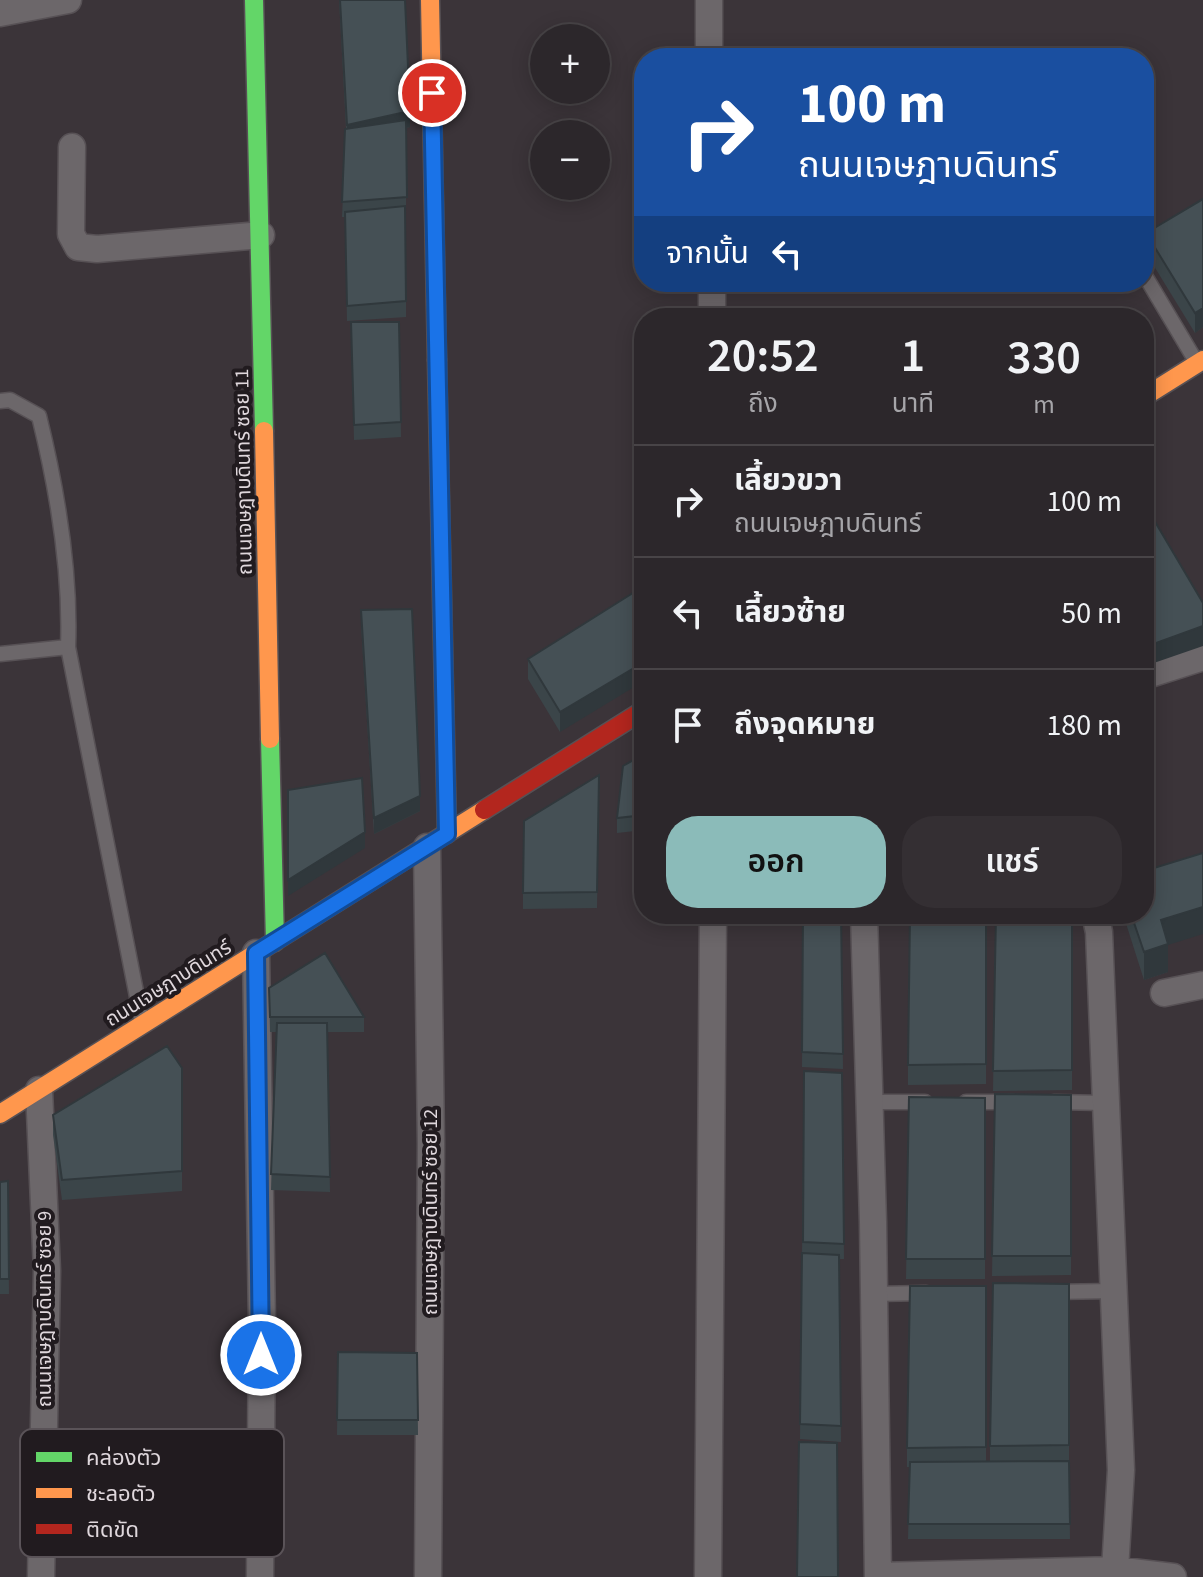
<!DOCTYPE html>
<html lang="th">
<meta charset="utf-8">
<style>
:root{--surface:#2c272b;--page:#342f33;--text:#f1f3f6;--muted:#a6a5a9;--line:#484447;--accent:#8bbbb9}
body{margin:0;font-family:"Source Sans 3","Noto Sans Thai",sans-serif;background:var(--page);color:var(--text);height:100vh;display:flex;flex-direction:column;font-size:30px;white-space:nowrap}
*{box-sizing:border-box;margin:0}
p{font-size:26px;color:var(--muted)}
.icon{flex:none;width:44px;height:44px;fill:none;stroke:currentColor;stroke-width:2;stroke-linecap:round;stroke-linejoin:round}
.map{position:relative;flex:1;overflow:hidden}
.side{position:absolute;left:634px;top:308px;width:520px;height:616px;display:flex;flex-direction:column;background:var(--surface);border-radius:32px;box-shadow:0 4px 20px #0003,0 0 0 2px var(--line)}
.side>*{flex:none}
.top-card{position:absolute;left:634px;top:48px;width:520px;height:244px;border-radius:32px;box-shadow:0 4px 20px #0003,0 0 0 2px var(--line);background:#1a4fa0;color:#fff;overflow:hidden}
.fabs{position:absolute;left:530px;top:24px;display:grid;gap:16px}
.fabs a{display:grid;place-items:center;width:80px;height:80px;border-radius:50%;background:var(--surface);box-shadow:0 4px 20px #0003,0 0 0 2px var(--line);font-size:40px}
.pin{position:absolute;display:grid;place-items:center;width:68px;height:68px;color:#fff;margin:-34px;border:4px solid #fff;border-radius:50%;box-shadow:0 2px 8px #0007}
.me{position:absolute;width:88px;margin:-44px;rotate:0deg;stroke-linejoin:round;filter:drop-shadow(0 0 6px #0008)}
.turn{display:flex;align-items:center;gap:28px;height:168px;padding:0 32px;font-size:36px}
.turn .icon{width:104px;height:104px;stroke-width:2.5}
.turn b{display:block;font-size:56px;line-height:68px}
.then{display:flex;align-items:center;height:76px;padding:0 32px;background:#0003;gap:16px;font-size:30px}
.eta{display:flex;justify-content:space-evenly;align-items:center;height:136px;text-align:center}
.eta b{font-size:48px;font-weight:600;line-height:56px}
.cta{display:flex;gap:16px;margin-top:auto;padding:16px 32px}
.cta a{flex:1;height:92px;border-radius:32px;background:var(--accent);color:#111;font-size:32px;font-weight:600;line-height:92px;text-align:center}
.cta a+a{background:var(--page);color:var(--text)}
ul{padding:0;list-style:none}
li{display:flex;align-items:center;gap:24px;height:112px;padding:0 32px;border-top:2px solid var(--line)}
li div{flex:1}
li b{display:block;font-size:30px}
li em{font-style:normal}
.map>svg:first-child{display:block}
</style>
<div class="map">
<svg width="1203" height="1577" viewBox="0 0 1203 1577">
<rect width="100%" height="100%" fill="#3b3439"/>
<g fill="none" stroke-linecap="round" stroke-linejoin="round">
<g stroke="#575155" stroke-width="17">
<path id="lane" d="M1144 274 1197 363
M0 401 10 400 39 416C57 489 71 572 68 647L142 1022
M0 654 68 647
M870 1102H925
M966 1102H1013
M1054 1102 1105 1103
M1051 1292 1113 1291
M874 1294 926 1293"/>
</g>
<g stroke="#575155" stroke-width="29">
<path id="street" d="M709 0V58
M0 13 68 0
M72 147 71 234 78 247 97 249 261 235
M712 282V318
M1144 676 1203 657
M427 847 431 1144 428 1577
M864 914 873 1222 878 1577
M1095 914 1099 932 1121 1470 1115 1570
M256 953 262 1323 260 1577
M1164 993 1203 985
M39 1090 47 1271 41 1577
M878 1576 1115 1570 1173 1577
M708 1577 713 914"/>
</g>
<g stroke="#575155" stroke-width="21">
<path id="fast" d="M254 0 264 431
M437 360 447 834
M270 739 275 942"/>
</g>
<g stroke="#575155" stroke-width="21">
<path id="slow" d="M430 0 437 360
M1144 397 1203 360
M264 431 270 739
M0 1114 484 810"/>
</g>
<g stroke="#575155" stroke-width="21">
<path id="jam" d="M484 810 644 710"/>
</g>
<use href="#lane" stroke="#6c676a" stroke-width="14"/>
<use href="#street" stroke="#6c676a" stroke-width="26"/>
<use href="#fast" stroke="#63d668" stroke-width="18"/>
<use href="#slow" stroke="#ff974d" stroke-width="18"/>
<use href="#jam" stroke="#b3261e" stroke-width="18"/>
</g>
<path fill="#3b4549" d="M339 0H405L410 127 406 128V317L347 321 345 217H342L346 129Z
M1203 199V327L1195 333 1146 253V233Z
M351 322H399L401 437 354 440Z
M1144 503 1203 603 1148 665 1144 659Z
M644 586 560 732 528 679V659Z
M361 610 420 811 374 834 361 625Z
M644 754V830L617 833V818Z
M599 775 597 908 523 909V893Z
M803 914H841L843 1069 802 1067Z
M986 914V1084L908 1085V1065Z
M996 914H1072V1090L993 1091Z
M1123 914H1144L1168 945V972L1144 980Z
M269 988 364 1017V1032H327L330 1192 271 1190 276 1032H270Z
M182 1068V1191L62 1200 53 1135V1115Z
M804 1071 842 1073 844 1259H839L841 1442 800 1439Z
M995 1094 1071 1095V1275L992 1276Z
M909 1097 985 1098V1279H906Z
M8 1181 9 1294H0V1182Z
M1069 1284V1461L1070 1539H908L910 1467H907V1448L986 1286V1462H990V1446Z
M338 1352 417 1353 418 1435H337Z"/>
<path fill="#30383c" d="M410 111V127L347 140V125Z
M1203 308V327L1195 333V313Z
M1203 626V646L1148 665V646Z
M644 662V681L560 732V712Z
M420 796V811L374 834V818Z
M365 832V848L288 896V880Z
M1203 907V934L1168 945V972L1144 980V952L1161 920Z"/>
<path fill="#455055" stroke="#30383c" stroke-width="2" d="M340 0H405L410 111 347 125Z
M406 120 407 197 342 202 345 129Z
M1203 199V308L1195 313 1146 233Z
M405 206 406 301 347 306 345 212Z
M351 322H399L401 422 354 425Z
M1144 503 1203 603V626L1148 646 1144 639Z
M644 586V662L560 712 528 659Z
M412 609 420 796 374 818 361 610Z
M644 754V815L617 818 623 766Z
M599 775 597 892 523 893 524 821Z
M362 778 365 832 288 880V790Z
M1203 853V907L1161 920 1168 944 1144 952 1131 914H1144V871Z
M803 914H841L843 1054 802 1052Z
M910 914H986V1064L908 1065Z
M996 914H1072V1070L993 1071Z
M325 953 364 1017H270L269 988Z
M277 1023H327L330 1177 271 1174Z
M167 1046 182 1068V1171L62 1180 53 1115Z
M804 1071 842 1073 844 1244 803 1242Z
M995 1094 1071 1095V1256H992Z
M909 1097 985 1098V1259H906Z
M8 1181 9 1279H0V1182Z
M802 1253 839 1255 841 1426 800 1424Z
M993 1283 1069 1284V1445L990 1446Z
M910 1286H986V1447L907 1448Z
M338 1352 417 1353 418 1420H337Z
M799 1442 837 1443 838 1577H797Z
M1069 1461 1070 1524H908L910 1462Z"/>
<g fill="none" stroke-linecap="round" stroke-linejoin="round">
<g stroke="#114b97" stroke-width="20">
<path id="route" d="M261 1355 256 953 447 834 432 93"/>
</g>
<use href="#route" stroke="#1a73e8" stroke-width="14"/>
</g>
<g text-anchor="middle" stroke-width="8" stroke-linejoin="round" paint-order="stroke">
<g font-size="20" fill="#dfd7dc" stroke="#211b1f">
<text transform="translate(243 472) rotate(-91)" y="7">ถนนเจษฎาบดินทร์ ซอย 11</text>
<text transform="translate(168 983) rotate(-32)" y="7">ถนนเจษฎาบดินทร์</text>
<text transform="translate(430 1212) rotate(-90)" y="7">ถนนเจษฎาบดินทร์ ซอย 12</text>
<text transform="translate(44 1309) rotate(-90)" y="7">ถนนเจษฎาบดินทร์ ซอย 9</text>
</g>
</g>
<rect x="20" y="1429" width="264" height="128" rx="12" fill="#211b1f" stroke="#5a5358" stroke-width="2"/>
<rect x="36" y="1452" width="36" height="10" fill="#63d668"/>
<rect x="36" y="1488" width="36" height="10" fill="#ff974d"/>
<rect x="36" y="1524" width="36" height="10" fill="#b3261e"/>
<g font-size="22" fill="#dfd7dc">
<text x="86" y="1465">คล่องตัว</text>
<text x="86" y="1501">ชะลอตัว</text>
<text x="86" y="1537">ติดขัด</text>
</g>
</svg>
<div class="fabs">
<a>+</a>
<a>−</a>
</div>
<div class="pin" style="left:432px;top:93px;background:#d93025"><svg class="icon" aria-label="arrive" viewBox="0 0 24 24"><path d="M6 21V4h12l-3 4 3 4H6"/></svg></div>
<svg class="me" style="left:261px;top:1355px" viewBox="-20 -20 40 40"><circle r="17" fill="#1a73e8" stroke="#fff" stroke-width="3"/><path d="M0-11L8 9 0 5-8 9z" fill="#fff"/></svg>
<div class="top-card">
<div class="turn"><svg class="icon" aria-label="right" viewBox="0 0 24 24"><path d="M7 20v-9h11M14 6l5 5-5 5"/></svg><div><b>100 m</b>ถนนเจษฎาบดินทร์</div></div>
<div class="then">จากนั้น<svg class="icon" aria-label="left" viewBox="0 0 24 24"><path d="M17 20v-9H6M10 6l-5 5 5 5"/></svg></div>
</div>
<section class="side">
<div class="eta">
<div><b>20:52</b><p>ถึง</p></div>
<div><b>1</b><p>นาที</p></div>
<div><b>330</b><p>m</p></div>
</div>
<ul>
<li><svg class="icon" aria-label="right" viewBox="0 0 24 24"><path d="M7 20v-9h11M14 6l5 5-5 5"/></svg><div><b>เลี้ยวขวา</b><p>ถนนเจษฎาบดินทร์</p></div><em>100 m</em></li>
<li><svg class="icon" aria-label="left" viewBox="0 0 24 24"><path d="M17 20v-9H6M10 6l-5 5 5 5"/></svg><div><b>เลี้ยวซ้าย</b></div><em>50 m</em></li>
<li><svg class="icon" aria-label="arrive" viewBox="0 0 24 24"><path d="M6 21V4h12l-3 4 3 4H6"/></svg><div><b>ถึงจุดหมาย</b></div><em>180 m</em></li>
</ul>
<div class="cta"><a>ออก</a><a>แชร์</a></div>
</section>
</div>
